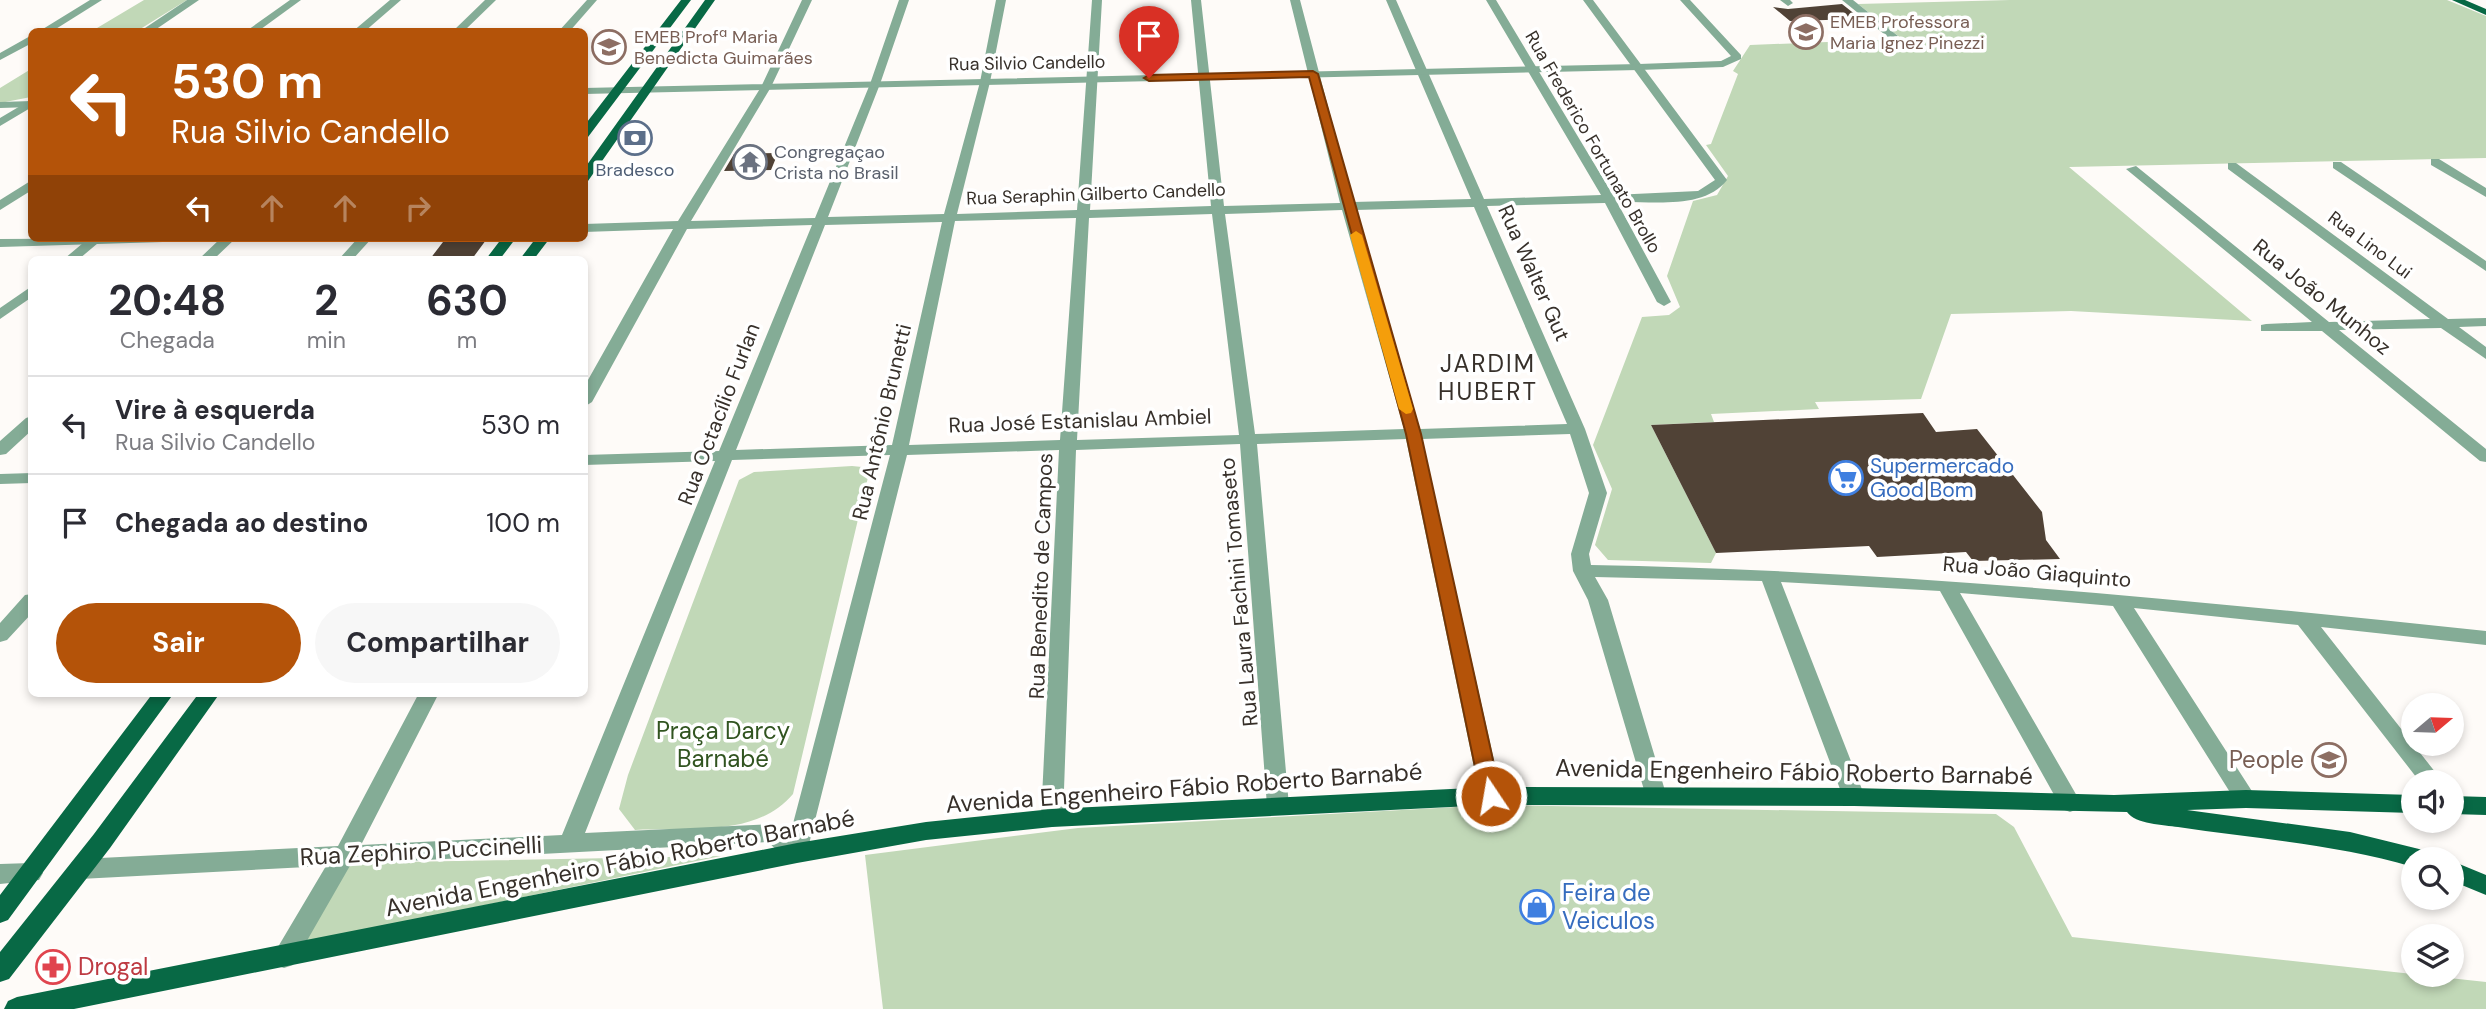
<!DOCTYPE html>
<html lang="pt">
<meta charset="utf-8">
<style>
:root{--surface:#fff;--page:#f7f7f7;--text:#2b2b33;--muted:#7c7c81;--line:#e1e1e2;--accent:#b45309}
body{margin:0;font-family:"DM Sans",sans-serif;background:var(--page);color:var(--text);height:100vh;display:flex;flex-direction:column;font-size:26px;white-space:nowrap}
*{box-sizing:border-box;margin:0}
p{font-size:23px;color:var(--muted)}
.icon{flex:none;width:38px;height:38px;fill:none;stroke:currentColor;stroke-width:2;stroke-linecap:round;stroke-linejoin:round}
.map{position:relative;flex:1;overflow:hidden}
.sheet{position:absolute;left:28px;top:256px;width:560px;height:441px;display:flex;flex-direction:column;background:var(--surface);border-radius:10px;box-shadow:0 4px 10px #0003}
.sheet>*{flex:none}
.banner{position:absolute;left:28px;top:28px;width:560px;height:214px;border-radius:10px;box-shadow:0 4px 10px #0003;background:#b45309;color:#fff;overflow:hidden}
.needle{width:46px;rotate:71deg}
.tools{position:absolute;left:2401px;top:693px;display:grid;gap:14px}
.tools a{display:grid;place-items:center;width:63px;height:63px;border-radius:50%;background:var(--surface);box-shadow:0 4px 10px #0003;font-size:35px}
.pin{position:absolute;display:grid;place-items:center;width:60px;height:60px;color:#fff;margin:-72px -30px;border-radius:50% 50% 50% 0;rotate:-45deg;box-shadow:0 0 7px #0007}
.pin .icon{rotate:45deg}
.me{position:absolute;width:77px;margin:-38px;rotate:348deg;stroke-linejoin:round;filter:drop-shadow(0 0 5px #0008)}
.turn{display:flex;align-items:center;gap:24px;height:147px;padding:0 28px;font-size:32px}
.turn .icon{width:91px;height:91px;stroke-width:2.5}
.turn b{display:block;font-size:49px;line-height:60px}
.lanes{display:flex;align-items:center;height:66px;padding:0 28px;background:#0003;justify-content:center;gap:35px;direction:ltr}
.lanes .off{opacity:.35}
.eta{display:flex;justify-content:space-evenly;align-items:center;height:119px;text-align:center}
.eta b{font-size:42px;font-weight:700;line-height:49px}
.button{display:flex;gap:14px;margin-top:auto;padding:14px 28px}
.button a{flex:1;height:80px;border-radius:42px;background:var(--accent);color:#fff;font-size:28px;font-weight:700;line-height:80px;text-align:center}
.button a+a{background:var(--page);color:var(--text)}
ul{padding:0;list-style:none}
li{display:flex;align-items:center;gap:21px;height:98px;padding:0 28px;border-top:2px solid var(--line)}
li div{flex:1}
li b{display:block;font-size:26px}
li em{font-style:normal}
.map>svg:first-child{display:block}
</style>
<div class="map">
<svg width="2486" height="1009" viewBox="0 0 2486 1009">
<rect width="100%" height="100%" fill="#fefbf8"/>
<path fill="#c1d8b7" d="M144 0H187L137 31H92Z
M2010 0H2447L2486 16V158L2069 167 2252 321 2071 311 1951 314 1921 399 1815 402 1819 409 1711 414 1714 422 1651 425 1716 553 1711 563 1608 560 1595 545 1612 489 1593 445 1642 317 1669 315 1680 307 1667 276 1693 201 1717 195 1728 176 1706 145 1711 144 1738 74 1733 71 1750 45 1902 39 1858 4Z
M31 69V97L0 103V88Z
M852 466 862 467 869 473 793 794C756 838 688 827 635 830L619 809 628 775 739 480 754 472Z
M1493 805 1996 814 2014 827 2072 937 2486 982V1009H883L865 855 1078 828Z
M721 856 303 943 347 863Z"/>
<path fill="#504236" d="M1842 4 1861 19 1790 21 1773 7 1788 9Z
M778 153 771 170 724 171 734 154Z
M486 240 472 259H430L443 242Z
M1923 413 1936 432 1977 429 2042 512 2046 540 2060 559 1973 561 1966 552 1877 557 1869 546 1716 553 1651 425Z"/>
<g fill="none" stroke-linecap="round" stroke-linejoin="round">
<path fill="#84ac96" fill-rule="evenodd" d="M90 0H102L51 32H38Z
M187 0H199L152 32H139Z
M290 0H301L257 32H245Z
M390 0H401L364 32H352Z
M485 0H496L463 32H452Z
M587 0H597L569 32H558Z
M802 0H812L771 87 691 221 815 218 870 84 899 0H909L880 84 828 217 944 214 980 82 996 0H1006L990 82 957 214 1077 210 1092 0H1102L1090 210 1211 206 1191 0H1201L1224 206 1340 203 1290 0H1300L1353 202 1471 199 1386 0H1396L1484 199 1601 195 1486 0H1496L1613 195 1698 191 1715 180 1583 0H1593L1727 180C1704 210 1652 201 1617 202L1671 302 1664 306 1657 302 1605 203 1487 206 1585 429 1607 493 1589 554 1591 565C1891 570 2188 600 2486 631V645L2321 627 2443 782H2420L2298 625 2134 608 2257 799 2254 805 2246 808 2238 805 2113 606 1960 593 2081 803 2078 809 2070 812 2062 809 1940 591 1781 582 1865 797 1862 803 1854 806 1846 803 1843 797 1762 581 1595 577 1608 600 1666 794 1663 800 1655 803 1647 800 1588 600 1573 571 1571 554 1589 493 1570 434 1422 439 1502 796 1499 802 1491 805 1483 802 1480 796 1406 439 1257 444 1289 806 1286 812 1278 815 1270 812 1267 806 1240 444 1076 450 1063 818 1060 824 1052 827 1044 824 1041 818 1059 450 907 455 805 860C790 865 779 852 768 842L351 864 293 965 284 968 275 965 272 957 326 866 80 879 72 876 68 869 72 862 80 859 338 846 419 693H439L361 845 562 835 715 461 584 465V455L719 451 812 225 687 229 592 402 584 407V387L673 229 584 232V224L678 221 761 87ZM1474 207 1567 424 1420 429 1355 210ZM1342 210 1404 429 1255 434 1225 214ZM1212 214 1239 435 1077 440 1089 218ZM1076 218 1060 440 909 445 955 221ZM942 222 892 445 736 450 825 225ZM890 455 790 835 772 824 585 833 732 460Z
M1780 0H1790L1793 3 1788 6Z
M1842 0H1853L1898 36 1889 38Z
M32 35V43L0 60V53Z
M32 99V107L0 126V118Z
M2431 159H2439L2486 188V197L2431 165Z
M2333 162H2341L2486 261V271L2333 168Z
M2228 163H2236L2448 319 2486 318V326L2459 327 2486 347V359L2441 328 2339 330 2486 449V462L2480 461 2322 331H2261V325L2266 324 2312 322 2126 169 2136 166 2329 322 2430 319 2228 169Z
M32 180V190L0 210V200Z
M89 238H104L79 259H64Z
M221 238H236L214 259H199Z
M358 238H372L353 259H339Z
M32 286V297L0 319V308Z
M32 416V430L6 454 0 455V441L26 418Z
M32 473V483L0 484V474Z
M32 594V613L7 640 0 642V623L25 595Z
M31 863 39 866 43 873 39 880 0 884V864Z"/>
<path fill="#84ac96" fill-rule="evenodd" d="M1680 0H1690L1741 55V59L1723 67 1639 70 584 94V88L1639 64 1721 61 1731 56Z
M32 101V107L0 108V102Z
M170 238 163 242 0 247V239Z"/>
<path fill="#086945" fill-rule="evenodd" d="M681 0H691L588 137 584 138V126Z
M705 0H715L588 181 584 182V169Z
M2452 0H2465L2486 9V15Z
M502 238H516L500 259H486Z
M536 238H550L534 259H520Z
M153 693H174L8 920 0 923V895Z
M199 693H220L110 848 9 979 0 982V952L94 834Z
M1491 787 1854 788 2114 795 2246 790 2413 795V813L2246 808 2187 810 2350 832 2419 849 2427 852 2431 859H2413V867C2336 844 2257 839 2178 827 2164 825 2135 824 2127 812L1854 806 1491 805 1052 827 926 840 797 863 74 1009H4L8 1001 17 997 797 843 926 822 1052 809Z
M2452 796 2486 797V815L2452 814Z
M2452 861 2486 875V895L2452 881Z"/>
</g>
<path fill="#b45309" stroke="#753606" stroke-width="2" d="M1313 71 1318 74 1421 434 1501 796 1498 802H1484L1481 796 1406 434 1309 77 1149 81 1144 78 1149 75Z"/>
<path fill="#f59e0b" d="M1356 231 1362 235 1413 409 1411 413 1406 414 1399 409 1350 235Z"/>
<defs>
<g id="school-ring" transform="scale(1.75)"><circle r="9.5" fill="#fff" stroke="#8d6e63" stroke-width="1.5"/><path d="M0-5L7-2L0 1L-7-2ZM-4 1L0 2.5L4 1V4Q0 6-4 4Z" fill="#8d6e63"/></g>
<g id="bank-ring" transform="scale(1.75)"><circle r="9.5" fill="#fff" stroke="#5c6f8a" stroke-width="1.5"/><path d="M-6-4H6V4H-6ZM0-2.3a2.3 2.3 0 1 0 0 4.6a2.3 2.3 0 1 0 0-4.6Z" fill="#5c6f8a"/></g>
<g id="temple-ring" transform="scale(1.75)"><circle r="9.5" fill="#fff" stroke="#6b7280" stroke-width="1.5"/><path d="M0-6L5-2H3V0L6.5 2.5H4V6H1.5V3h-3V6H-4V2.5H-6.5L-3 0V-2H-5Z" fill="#6b7280"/></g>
<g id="supermarket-ring" transform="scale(1.75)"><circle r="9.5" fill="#fff" stroke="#3f7fe0" stroke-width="1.5"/><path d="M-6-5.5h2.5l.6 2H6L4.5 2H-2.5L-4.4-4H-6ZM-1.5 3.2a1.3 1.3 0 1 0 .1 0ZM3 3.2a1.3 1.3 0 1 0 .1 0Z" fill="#3f7fe0"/></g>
<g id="shop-ring" transform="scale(1.75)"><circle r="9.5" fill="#fff" stroke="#3f7fe0" stroke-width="1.5"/><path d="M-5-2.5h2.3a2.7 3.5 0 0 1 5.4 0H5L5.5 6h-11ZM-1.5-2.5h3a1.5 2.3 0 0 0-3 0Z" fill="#3f7fe0"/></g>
<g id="pharmacy-ring" transform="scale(1.75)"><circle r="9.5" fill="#fff" stroke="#e0444e" stroke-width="1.5"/><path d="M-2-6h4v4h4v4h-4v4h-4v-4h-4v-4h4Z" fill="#e0444e"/></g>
</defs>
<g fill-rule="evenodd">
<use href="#school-ring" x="1806" y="32"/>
<use href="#school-ring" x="609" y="47"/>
<use href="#bank-ring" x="635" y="138"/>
<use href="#temple-ring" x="750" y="162"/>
<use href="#supermarket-ring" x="1846" y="478"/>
<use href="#school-ring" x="2329" y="760"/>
<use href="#shop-ring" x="1537" y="907"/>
<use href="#pharmacy-ring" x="53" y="967"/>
</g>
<g text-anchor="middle" stroke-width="7" stroke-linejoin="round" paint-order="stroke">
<g font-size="18" fill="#785e54" stroke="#fff" text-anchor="start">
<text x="1830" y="28">EMEB Professora<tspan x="1830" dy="21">Maria Ignez Pinezzi</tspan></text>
<text x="634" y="43">EMEB Profª Maria<tspan x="634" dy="21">Benedicta Guimarães</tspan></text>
</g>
<g font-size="18" fill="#37302a" stroke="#fff">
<text transform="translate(1027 63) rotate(-1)" y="6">Rua Silvio Candello</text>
<text transform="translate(1593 142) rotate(60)" y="6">Rua Frederico Fortunato Brollo</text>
<text transform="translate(1096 194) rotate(-2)" y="6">Rua Seraphin Gilberto Candello</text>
<text transform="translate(2370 245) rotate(37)" y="6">Rua Lino Lui</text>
</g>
<g font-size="18" fill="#5b616d" stroke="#fff" text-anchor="start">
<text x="774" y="158">Congregaçao<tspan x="774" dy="21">Crista no Brasil</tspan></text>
</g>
<g font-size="18" fill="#4e5e75" stroke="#fff">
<text x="635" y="176">Bradesco</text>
</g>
<g font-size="21" fill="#37302a" stroke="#fff">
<text transform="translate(1534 273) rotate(66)" y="7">Rua Walter Gut</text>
<text transform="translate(2322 297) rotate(39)" y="7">Rua João Munhoz</text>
<text transform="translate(719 414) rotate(-69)" y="7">Rua Octacílio Furlan</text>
<text transform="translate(1080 421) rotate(-2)" y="7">Rua José Estanislau Ambiel</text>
<text transform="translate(882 422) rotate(-77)" y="7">Rua Antônio Brunetti</text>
<text transform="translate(2037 572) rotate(5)" y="7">Rua João Giaquinto</text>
<text transform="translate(1041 576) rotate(-88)" y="7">Rua Benedito de Campos</text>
<text transform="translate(1239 592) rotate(-95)" y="7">Rua Laura Fachini Tomaseto</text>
</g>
<g font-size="21" fill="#366cbe" stroke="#fff" text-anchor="start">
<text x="1870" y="473">Supermercado<tspan x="1870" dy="24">Good Bom</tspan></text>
</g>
<g font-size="24" letter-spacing="2" fill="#37302a" stroke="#fff">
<text x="1488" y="372">JARDIM<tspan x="1488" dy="28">HUBERT</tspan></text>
</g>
<g font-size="24" fill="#315420" stroke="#fff">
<text x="723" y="739">Praça Darcy<tspan x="723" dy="28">Barnabé</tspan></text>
</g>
<g font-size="24" fill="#785e54" stroke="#fff" text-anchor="end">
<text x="2304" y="768">People</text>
</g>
<g font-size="24" fill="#37302a" stroke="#fff">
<text transform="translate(1794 772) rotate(1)" y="8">Avenida Engenheiro Fábio Roberto Barnabé</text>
<text transform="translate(1184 788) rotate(-4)" y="8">Avenida Engenheiro Fábio Roberto Barnabé</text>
<text transform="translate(421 851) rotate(-3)" y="8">Rua Zephiro Puccinelli</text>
<text transform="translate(620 863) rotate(-11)" y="8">Avenida Engenheiro Fábio Roberto Barnabé</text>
</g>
<g font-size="24" fill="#366cbe" stroke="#fff" text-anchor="start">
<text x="1562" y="901">Feira de<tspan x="1562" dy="28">Veiculos</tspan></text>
</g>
<g font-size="24" fill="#be3a42" stroke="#fff" text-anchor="start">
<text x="78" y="975">Drogal</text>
</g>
</g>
</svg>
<div class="tools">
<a><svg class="needle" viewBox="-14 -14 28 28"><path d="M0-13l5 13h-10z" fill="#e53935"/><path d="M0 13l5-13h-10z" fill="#7c7c81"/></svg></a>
<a><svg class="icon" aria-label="sound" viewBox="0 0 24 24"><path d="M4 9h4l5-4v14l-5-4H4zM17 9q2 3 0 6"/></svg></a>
<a><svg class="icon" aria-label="search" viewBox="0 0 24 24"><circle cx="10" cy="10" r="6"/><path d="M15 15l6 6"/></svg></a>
<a><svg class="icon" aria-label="layers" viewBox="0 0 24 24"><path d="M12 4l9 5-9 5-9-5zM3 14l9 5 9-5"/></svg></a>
</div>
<div class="pin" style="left:1149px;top:78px;background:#d93025"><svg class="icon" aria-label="arrive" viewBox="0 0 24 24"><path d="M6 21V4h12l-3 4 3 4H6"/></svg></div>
<svg class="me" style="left:1491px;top:796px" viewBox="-20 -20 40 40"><circle r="17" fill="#b45309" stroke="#fff" stroke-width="3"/><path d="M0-11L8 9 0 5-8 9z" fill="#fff"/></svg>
<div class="banner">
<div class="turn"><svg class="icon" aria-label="left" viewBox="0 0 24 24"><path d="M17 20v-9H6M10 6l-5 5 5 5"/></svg><div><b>530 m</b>Rua Silvio Candello</div></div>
<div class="lanes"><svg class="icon" aria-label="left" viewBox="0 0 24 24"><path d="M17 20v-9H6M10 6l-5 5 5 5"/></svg><svg class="icon off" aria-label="ahead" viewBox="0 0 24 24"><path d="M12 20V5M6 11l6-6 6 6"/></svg><svg class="icon off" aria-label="ahead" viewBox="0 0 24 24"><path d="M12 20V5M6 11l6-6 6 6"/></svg><svg class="icon off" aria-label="right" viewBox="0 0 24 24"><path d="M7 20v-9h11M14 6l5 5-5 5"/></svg></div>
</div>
<section class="sheet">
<div class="eta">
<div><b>20:48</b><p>Chegada</p></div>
<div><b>2</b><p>min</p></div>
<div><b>630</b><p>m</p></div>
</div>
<ul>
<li><svg class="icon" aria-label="left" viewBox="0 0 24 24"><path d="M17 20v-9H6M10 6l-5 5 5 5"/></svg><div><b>Vire à esquerda</b><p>Rua Silvio Candello</p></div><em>530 m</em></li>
<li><svg class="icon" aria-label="arrive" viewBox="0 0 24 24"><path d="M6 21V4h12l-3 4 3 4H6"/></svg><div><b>Chegada ao destino</b></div><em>100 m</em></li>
</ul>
<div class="button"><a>Sair</a><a>Compartilhar</a></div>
</section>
</div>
